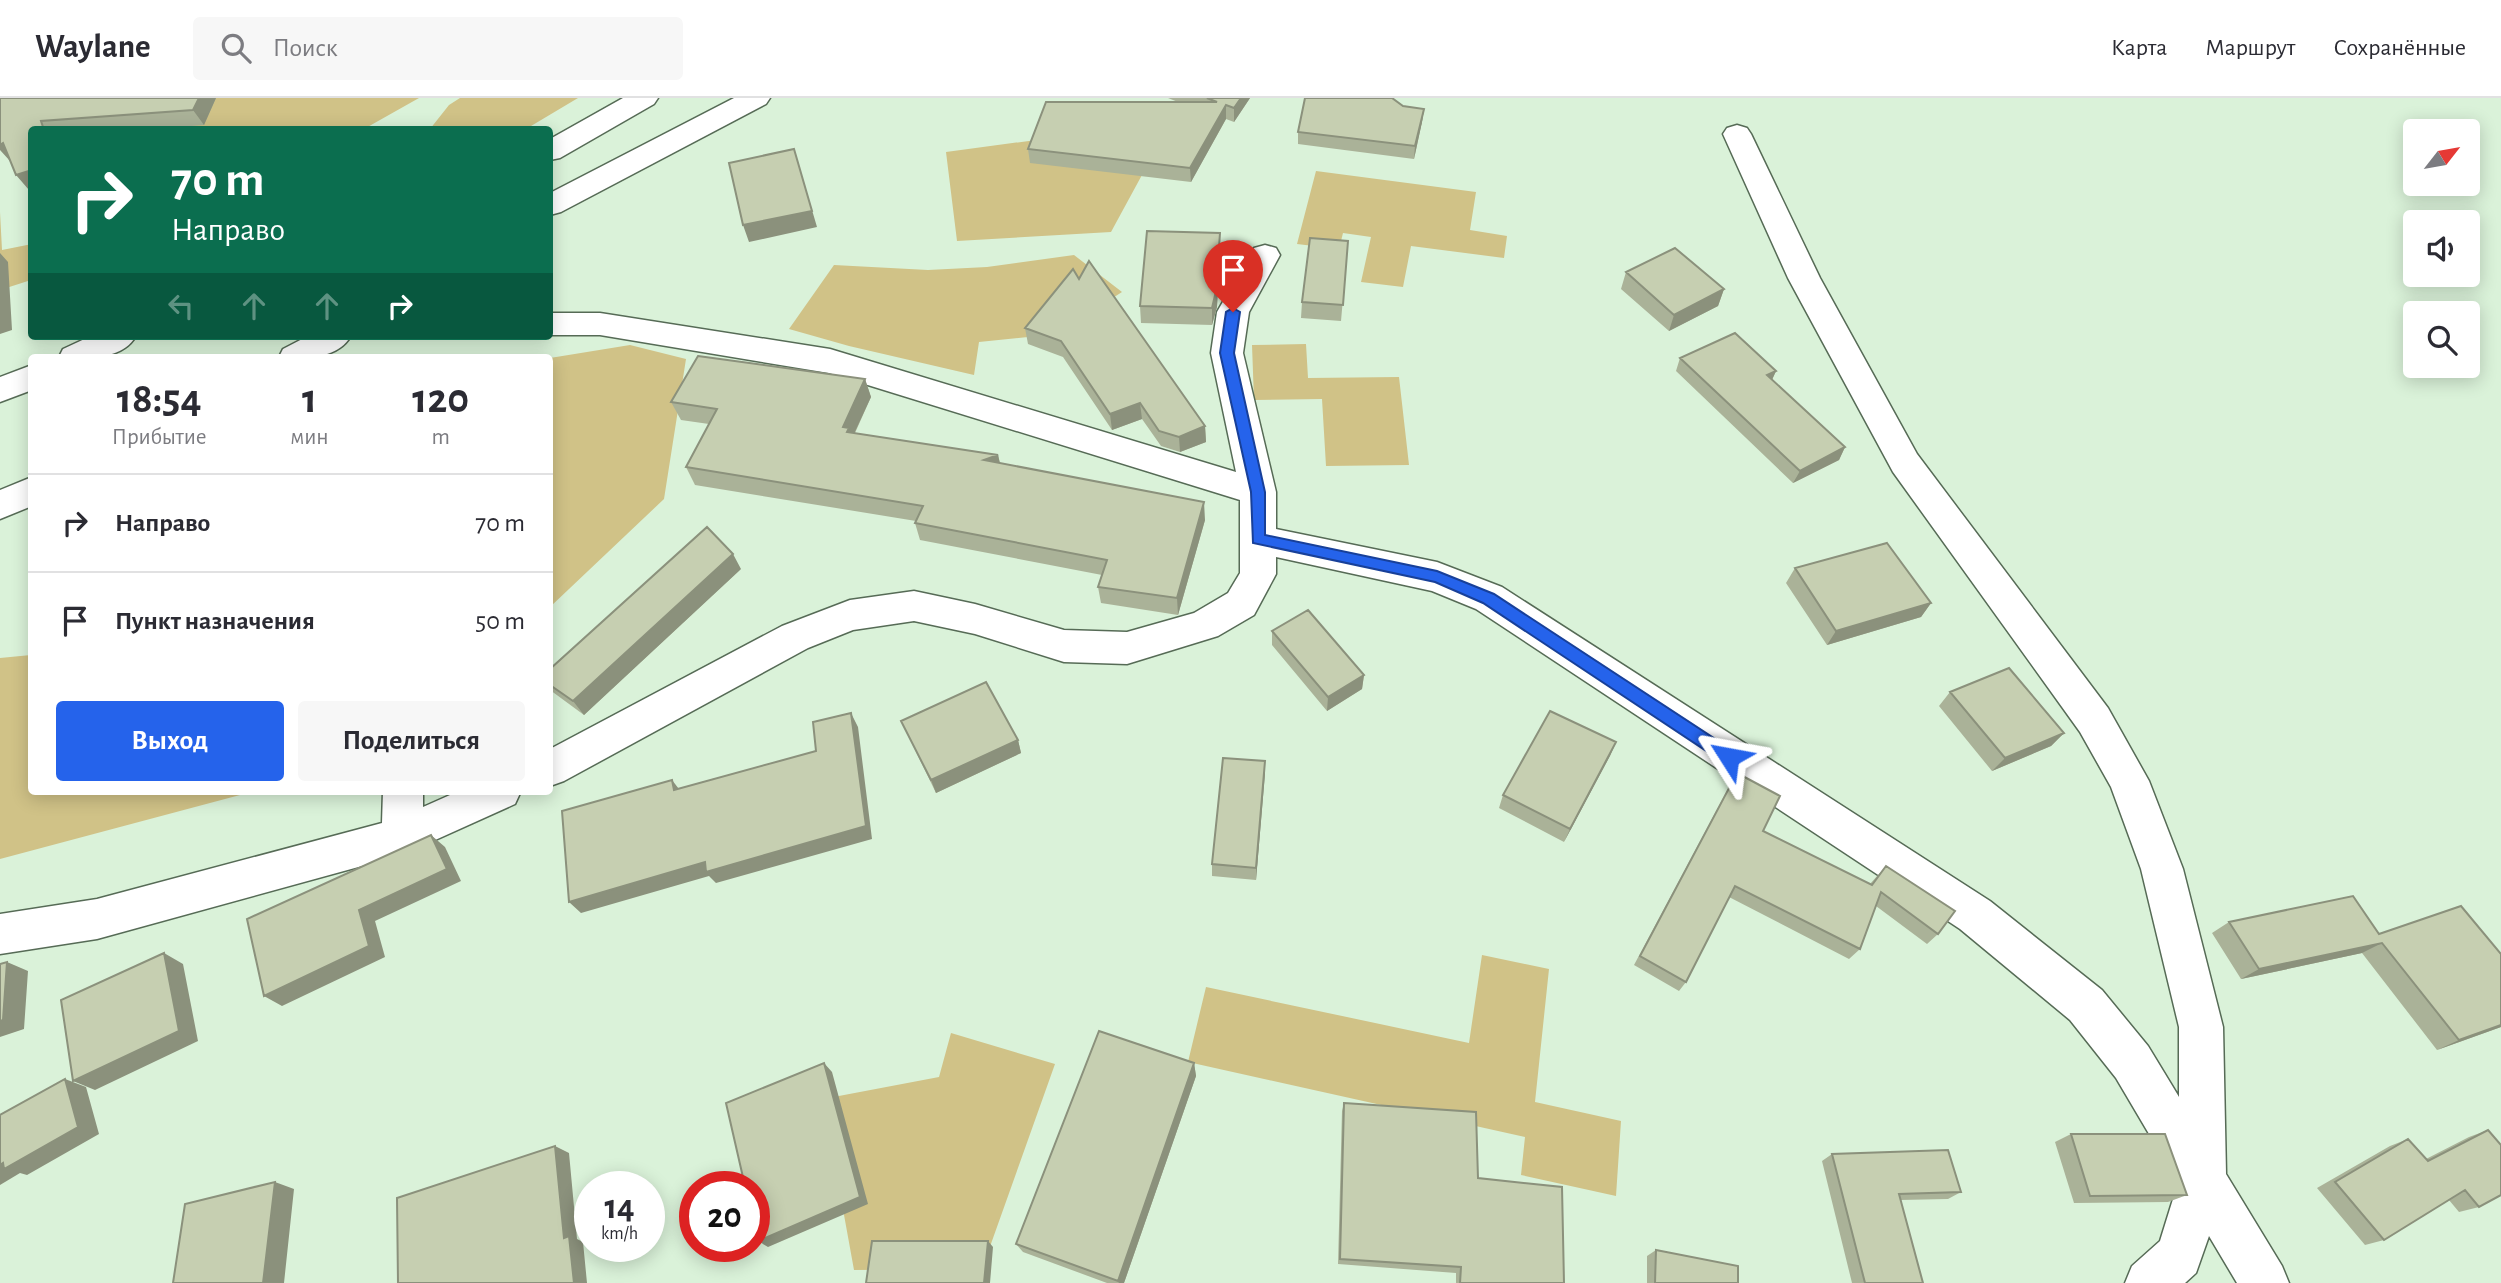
<!DOCTYPE html>
<html lang="ru">
<meta charset="utf-8">
<style>
:root{--surface:#fff;--page:#f7f7f7;--text:#2b2b33;--muted:#7c7c81;--line:#e1e1e2;--accent:#2563eb}
body{margin:0;font-family:"Alegreya Sans",sans-serif;background:var(--page);color:var(--text);height:100vh;display:flex;flex-direction:column;font-size:26px;white-space:nowrap}
*{box-sizing:border-box;margin:0}
p{font-size:23px;color:var(--muted)}
.icon{flex:none;width:38px;height:38px;fill:none;stroke:currentColor;stroke-width:2;stroke-linecap:round;stroke-linejoin:round}
.map{position:relative;flex:1;overflow:hidden}
.details{position:absolute;left:28px;top:256px;width:525px;height:441px;display:flex;flex-direction:column;background:var(--surface);border-radius:7px;box-shadow:0 4px 18px #0003}
.details>*{flex:none}
.top-card{position:absolute;left:28px;top:28px;width:525px;height:214px;border-radius:7px;box-shadow:0 4px 18px #0003;background:#0b6e4f;color:#fff;overflow:hidden}
.needle{width:46px;rotate:59deg}
.fabs{position:absolute;left:2403px;top:21px;display:grid;gap:14px}
.fabs a{display:grid;place-items:center;width:77px;height:77px;border-radius:7px;background:var(--surface);box-shadow:0 4px 18px #0003;font-size:35px}
.speed{position:absolute;left:574px;top:1073px;display:flex;gap:14px;font-size:35px;font-weight:700;text-align:center}
.speed>*{display:grid;place-content:center;width:91px;height:91px;border-radius:50%;background:var(--surface);box-shadow:0 4px 18px #0003;line-height:1}
.speed small{font-size:18px;font-weight:400}
.speed .limit{border:10px solid #d22;background:#fff;color:#111}
.pin{position:absolute;display:grid;place-items:center;width:60px;height:60px;color:#fff;margin:-72px -30px;border-radius:50% 50% 50% 0;rotate:-45deg;box-shadow:0 0 7px #0007}
.pin .icon{rotate:45deg}
.me{position:absolute;width:77px;margin:-38px;rotate:304deg;stroke-linejoin:round;filter:drop-shadow(0 0 5px #0008)}
.turn{display:flex;align-items:center;gap:24px;height:147px;padding:0 28px;font-size:32px}
.turn .icon{width:91px;height:91px;stroke-width:2.5}
.turn b{display:block;font-size:49px;line-height:60px}
.lanes{display:flex;align-items:center;height:66px;padding:0 28px;background:#0003;justify-content:center;gap:35px;direction:ltr}
.lanes .off{opacity:.35}
.eta{display:flex;justify-content:space-evenly;align-items:center;height:119px;text-align:center}
.eta b{font-size:42px;font-weight:600;line-height:49px}
.cta{display:flex;gap:14px;margin-top:auto;padding:14px 28px}
.cta a{flex:1;height:80px;border-radius:7px;background:var(--accent);color:#fff;font-size:28px;font-weight:600;line-height:80px;text-align:center}
.cta a+a{background:var(--page);color:var(--text)}
ul{padding:0;list-style:none}
li{display:flex;align-items:center;gap:21px;height:98px;padding:0 28px;border-top:2px solid var(--line)}
li div{flex:1}
li b{display:block;font-size:26px}
li em{font-style:normal}
header{display:flex;align-items:center;gap:42px;box-sizing:border-box;height:98px;padding:0 35px;background:var(--surface);border-bottom:2px solid var(--line)}
header strong{font-size:33px}
nav{display:flex;gap:38px;margin-inline-start:auto;font-size:24px}
.search{width:490px;height:63px;background:var(--page);display:flex;align-items:center;gap:18px;box-sizing:border-box;padding:0 24px;border-radius:7px;color:var(--muted);font-size:26px}
.map>svg:first-child{display:block}
</style>
<header>
<strong>Waylane</strong>
<div class="search"><svg class="icon" aria-label="search" viewBox="0 0 24 24"><circle cx="10" cy="10" r="6"/><path d="M15 15l6 6"/></svg>Поиск</div>
<nav><a>Карта</a><a>Маршрут</a><a>Сохранённые</a></nav>
</header>
<div class="map">
<svg width="2501" height="1185" viewBox="0 0 2501 1185">
<rect width="100%" height="100%" fill="#daf2d9"/>
<path fill="#d0c287" d="M208 0H419L364 31 147 32 194 5Z
M460 0H578L526 31H430L449 7Z
M1073 37 1155 53 1111 134 957 143 946 54Z
M1316 73 1476 94 1470 132 1507 138 1504 160 1411 148 1403 189 1361 184 1371 139 1343 135 1339 151 1297 146Z
M0 114 2 152 32 146 31 182 0 192Z
M1074 157 1122 194 1057 236 979 244 974 277 849 248 789 231 834 167 928 172 987 169Z
M1306 246 1308 280 1399 279 1409 367 1326 368 1322 301 1254 302 1252 247Z
M630 247 686 261 664 401 550 509V260Z
M31 557 32 693H255L0 761V560Z
M1482 857 1549 871 1535 1004 1621 1023 1616 1098 1521 1077 1525 1039 1188 964 1206 889 1469 945Z
M951 935 1055 966 982 1171 854 1172 823 1001 939 979Z"/>
<g fill="none" stroke-linecap="round" stroke-linejoin="round">
<g stroke="#566b56" stroke-width="3">
<path id="minor" d="M623 0H658L654 6 560 60 550 62V41Z
M734 0H770L766 6 561 114 550 117V95Z
M1737 27 1747 30 1751 36 1820 180 1917 356 2108 610 2149 683 2183 771 2223 929 2226 1076 2282 1168 2289 1185H2237L2209 1138 2196 1175 2185 1185H2125L2132 1168 2160 1143 2178 1085 2116 980 2070 922 1960 831 1476 511 1432 493 1276 459V476L1254 517 1218 538 1127 566 1064 564 975 536 914 523 853 532 808 550 564 683 550 688V651L782 528 850 502 914 493 975 506 1064 532 1127 534 1194 515 1228 495 1240 475V402L829 275 600 237H550V215H600L830 251 1236 374 1211 255 1217 214 1254 150 1265 147 1276 150 1280 157 1249 214 1243 255 1276 394V431L1437 464 1502 489 1990 803 2102 892 2148 948 2179 999V929L2141 771 2111 689 2080 634 1893 374 1788 180 1723 36 1727 30Z
M91 238H136C121 264 84 259 59 259L63 251Z
M308 238H351C336 263 304 259 279 259L283 251Z
M32 267V292L0 304V279Z
M32 379V408L0 421V392Z
M383 693H423V709L459 693H521L515 706 402 757 97 841 0 856V816L97 801 382 725Z"/>
</g>
<use href="#minor" fill="#fff" fill-rule="evenodd"/>
</g>
<path fill="#aab298" d="M0 0H216L204 27 142 32H32L29 92 10 63Z
M1168 0H1250L1234 24 1226 21 1191 84 1030 65 1028 51 1178 4Z
M1403 8 1424 11 1422 24 1414 61 1298 46V34Z
M1220 135V151L1217 209 1212 227 1141 225 1140 208Z
M1348 143 1341 223 1301 220 1302 204Z
M1626 174 1724 191 1718 208 1669 233 1621 191Z
M1079 181 1205 328 1206 344 1180 354 1161 348 1142 321 1112 332 1063 259 1028 246 1025 230Z
M1680 260 1776 273 1772 282 1845 349 1839 362 1793 385 1676 273Z
M865 281 871 299 855 335 998 357 1000 365 1205 422 1178 517 1101 505 1098 489 1102 477 920 442 915 425 916 423 695 387 686 369 709 326 681 322 671 304Z
M1795 470 1931 505 1921 519 1827 547 1786 485Z
M741 471 584 617 550 592V571Z
M1272 533 1364 577 1362 591 1327 613 1272 547Z
M1950 594 2064 635 2051 648 1992 673 1939 608Z
M901 623 1018 642 1021 655 936 695Z
M1616 644 1564 744 1499 710 1503 697Z
M1265 663 1256 782 1212 778V766Z
M1737 675 1763 733 1870 786 1886 768 1938 836 1927 846 1876 808 1860 851 1849 861 1729 799 1686 884 1679 893 1634 867 1730 687Z
M2229 824 2379 836 2501 856V929L2437 952 2362 855 2241 881 2212 835Z
M1194 965 1196 978 1124 1185H1107L1023 1154 1016 1146Z
M1344 1005 1478 1080 1564 1185H1456V1175L1338 1166 1342 1013Z
M2488 1032 2479 1109 2459 1114 2449 1102 2384 1142 2365 1147 2317 1090 2390 1048 2408 1041 2426 1061 2469 1039Z
M2071 1036 2187 1097 2168 1104 2074 1105 2055 1044Z
M1832 1056 1961 1094 1948 1101 1900 1102 1923 1185H1852L1822 1063Z
M1656 1152 1738 1185H1647V1158Z"/>
<path fill="#8b917c" d="M199 0H216L204 27 193 12Z
M1241 0H1250L1234 24V10Z
M1226 7V21L1191 84 1190 70Z
M1424 11 1422 24 1414 61 1415 48Z
M3 45 17 60 10 63 0 52V47Z
M794 51 817 129 749 144 743 127Z
M32 72V91L29 92 16 77Z
M1220 135V151L1217 209 1212 227V210Z
M0 155 8 164 12 232 0 236Z
M1724 191 1718 208 1669 233 1674 217Z
M1776 273 1770 286 1767 277Z
M865 281 871 299 852 340 843 329Z
M1140 305 1142 321 1112 332 1110 316Z
M1205 328 1206 344 1180 354 1179 339Z
M1845 349 1839 362 1793 385 1800 373Z
M998 357 1002 375 984 362Z
M1204 404 1205 422 1178 517 1177 500Z
M733 456 741 471 584 617 573 603Z
M1931 505 1921 519 1827 547 1836 533Z
M1364 577 1362 591 1327 613 1328 599Z
M851 615 858 629 872 741 716 785 709 778 581 815 569 804 705 764 711 772Z
M2064 635 2051 648 1992 673 2005 660Z
M1018 642 1021 655 936 695 931 682Z
M1616 644 1610 658 1564 744 1570 731Z
M1265 663V676L1256 782V770Z
M672 682 682 695 674 692Z
M431 737 445 749 461 783 375 823 385 859 282 908 264 898 359 812Z
M2382 845 2362 855 2241 881 2259 871Z
M164 855 183 866 198 943 95 992 73 983Z
M7 864 28 873 24 931 0 939V923Z
M2501 927V929L2437 952 2459 942Z
M824 965 832 974 868 1106 768 1149 758 1143Z
M1194 965 1196 978 1124 1185H1119L1118 1183Z
M65 981 86 989 99 1036 27 1077 20 1075 0 1087V1067Z
M555 1048 569 1055 577 1141 583 1144 587 1185H574L564 1140Z
M275 1084 294 1091 284 1185H263Z
M988 1143 993 1149 990 1185H984Z"/>
<path fill="#c6cfb1" stroke="#8b917c" stroke-width="2" d="M0 0H199L193 12 41 23 44 32H32V72L16 77 3 45 0 47Z
M1207 0H1241L1234 10 1226 7 1190 70 1028 51 1046 4H1217Z
M1305 0H1392L1403 8 1424 11 1415 48 1298 34Z
M794 51 812 113 743 127 729 65Z
M1147 133 1220 135 1216 193 1212 210 1140 208Z
M1310 140 1348 143 1343 207 1302 204Z
M1675 150 1724 191 1674 217 1626 174Z
M1089 163 1205 328 1179 339 1159 333 1140 305 1110 316 1061 243 1025 230 1073 171 1079 181Z
M1735 235 1776 273 1767 277 1845 349 1800 373 1680 260Z
M698 258 865 281 843 329 849 330 847 334 998 357 984 362 1204 404 1177 500 1098 489 1107 462 915 425 923 408 686 369 717 311 671 304Z
M707 429 733 456 573 603 550 587V571Z
M1887 445 1931 505 1836 533 1795 470Z
M1308 512 1364 577 1328 599 1272 533Z
M2009 570 2064 635 2005 660 1950 594Z
M986 584 1018 642 931 682 901 623Z
M1550 613 1616 644 1570 731 1503 697Z
M851 615 866 728 706 774 705 764 569 804 562 713 672 682 674 692 816 653 813 624Z
M1223 660 1265 663 1256 770 1212 766Z
M1737 675 1780 698 1763 733 1872 787 1886 768 1955 813 1938 836 1881 794 1860 851 1735 788 1686 884 1640 858Z
M431 737 447 771 359 812 369 848 264 898 247 821Z
M2353 798 2379 836 2461 808 2501 856V927L2459 942 2382 845 2259 871 2229 824Z
M164 855 179 933 73 983 61 902Z
M7 864 3 922 0 923V866Z
M1099 933 1194 965 1118 1183 1016 1146Z
M824 965 860 1099 758 1143 754 1127V1088H745L726 1005Z
M65 981 78 1029 4 1071 3 1065 0 1067V1017Z
M1344 1005 1476 1014 1478 1080 1562 1089 1564 1185H1460L1461 1169 1340 1161Z
M2488 1032 2501 1047V1097L2479 1109 2465 1092 2384 1142 2335 1084 2408 1041 2428 1063Z
M2071 1036H2165L2187 1097 2090 1098Z
M555 1048 564 1140 569 1138 574 1185H398L397 1100Z
M1948 1052 1961 1094 1899 1096 1923 1185H1865L1832 1056Z
M275 1084 263 1185H173L185 1106Z
M872 1143H988L984 1185H866Z
M1656 1152 1738 1168V1185H1655Z"/>
<path fill="#2563eb" stroke="#184099" stroke-width="2" d="M1233 210 1240 214 1234 255 1265 394V437L1437 473 1494 496 1735 654 1737 659 1735 664 1729 666 1723 664 1483 505 1435 484 1253 445 1251 394 1220 255 1226 214Z"/>
</svg>
<div class="fabs">
<a><svg class="needle" viewBox="-14 -14 28 28"><path d="M0-13l5 13h-10z" fill="#e53935"/><path d="M0 13l5-13h-10z" fill="#7c7c81"/></svg></a>
<a><svg class="icon" aria-label="sound" viewBox="0 0 24 24"><path d="M4 9h4l5-4v14l-5-4H4zM17 9q2 3 0 6"/></svg></a>
<a><svg class="icon" aria-label="search" viewBox="0 0 24 24"><circle cx="10" cy="10" r="6"/><path d="M15 15l6 6"/></svg></a>
</div>
<div class="speed"><div>14<small>km/h</small></div><div class="limit">20</div></div>
<div class="pin" style="left:1233px;top:214px;background:#d93025"><svg class="icon" aria-label="arrive" viewBox="0 0 24 24"><path d="M6 21V4h12l-3 4 3 4H6"/></svg></div>
<svg class="me" style="left:1729px;top:659px" viewBox="-20 -20 40 40"><path d="M0-17L14 15 0 8-14 15z" fill="#2563eb" stroke="#fff" stroke-width="4"/></svg>
<div class="top-card">
<div class="turn"><svg class="icon" aria-label="right" viewBox="0 0 24 24"><path d="M7 20v-9h11M14 6l5 5-5 5"/></svg><div><b>70 m</b>Направо</div></div>
<div class="lanes"><svg class="icon off" aria-label="left" viewBox="0 0 24 24"><path d="M17 20v-9H6M10 6l-5 5 5 5"/></svg><svg class="icon off" aria-label="ahead" viewBox="0 0 24 24"><path d="M12 20V5M6 11l6-6 6 6"/></svg><svg class="icon off" aria-label="ahead" viewBox="0 0 24 24"><path d="M12 20V5M6 11l6-6 6 6"/></svg><svg class="icon" aria-label="right" viewBox="0 0 24 24"><path d="M7 20v-9h11M14 6l5 5-5 5"/></svg></div>
</div>
<section class="details">
<div class="eta">
<div><b>18:54</b><p>Прибытие</p></div>
<div><b>1</b><p>мин</p></div>
<div><b>120</b><p>m</p></div>
</div>
<ul>
<li><svg class="icon" aria-label="right" viewBox="0 0 24 24"><path d="M7 20v-9h11M14 6l5 5-5 5"/></svg><div><b>Направо</b></div><em>70 m</em></li>
<li><svg class="icon" aria-label="arrive" viewBox="0 0 24 24"><path d="M6 21V4h12l-3 4 3 4H6"/></svg><div><b>Пункт назначения</b></div><em>50 m</em></li>
</ul>
<div class="cta"><a>Выход</a><a>Поделиться</a></div>
</section>
</div>
